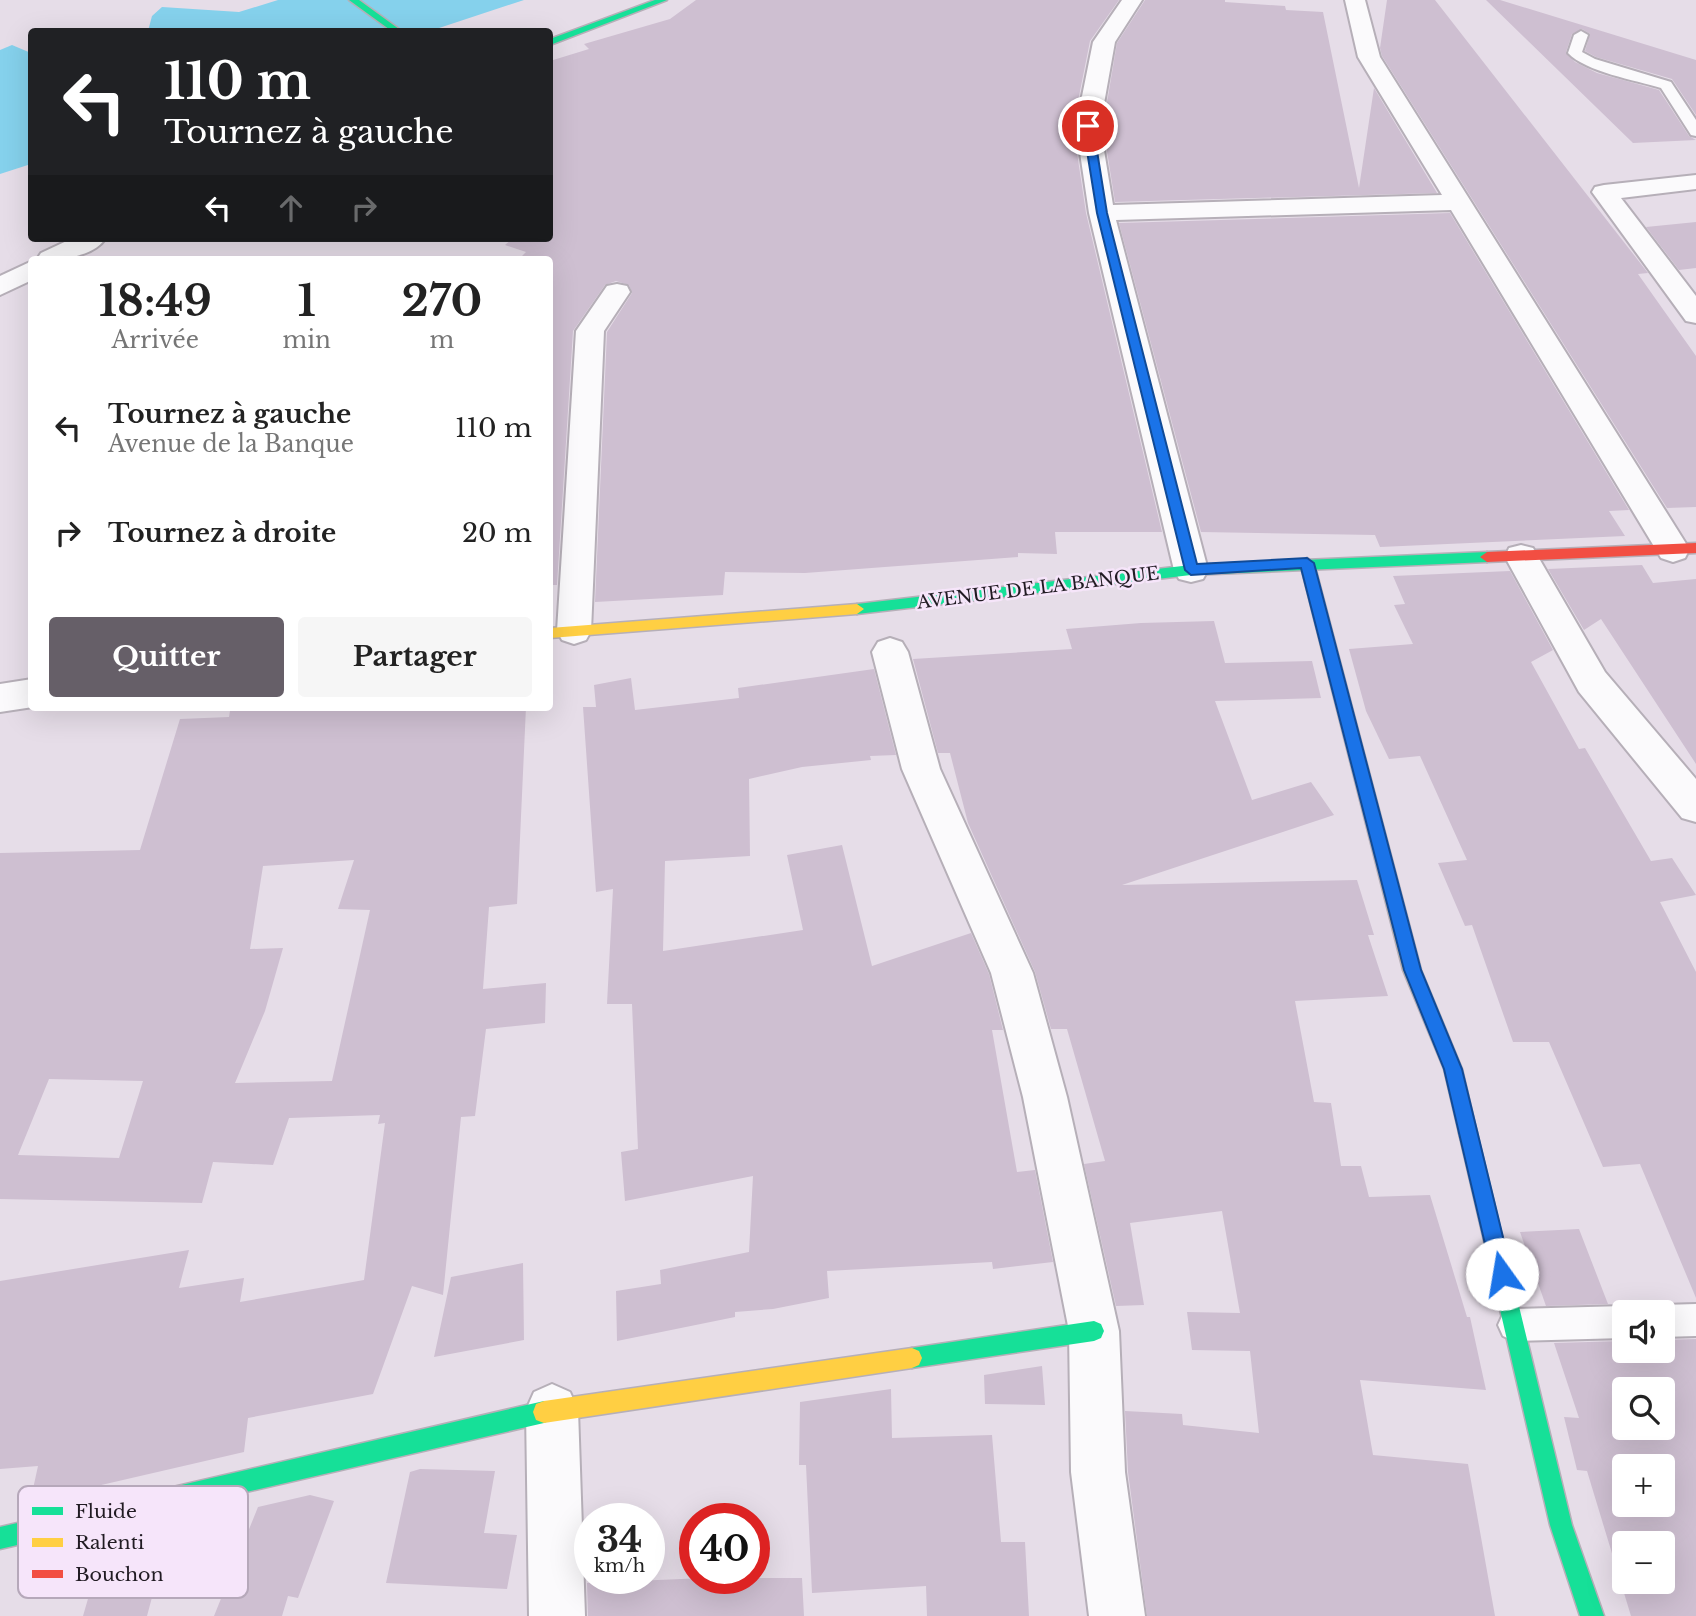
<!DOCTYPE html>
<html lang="fr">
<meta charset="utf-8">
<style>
:root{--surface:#fff;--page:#f6f6f6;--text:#222;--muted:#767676;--accent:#665f68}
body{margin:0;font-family:"Libre Baskerville",serif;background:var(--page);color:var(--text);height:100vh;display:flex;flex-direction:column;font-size:26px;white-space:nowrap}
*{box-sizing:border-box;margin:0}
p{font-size:23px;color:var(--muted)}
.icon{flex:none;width:38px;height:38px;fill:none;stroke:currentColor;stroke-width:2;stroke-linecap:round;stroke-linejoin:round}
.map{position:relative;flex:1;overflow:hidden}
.drawer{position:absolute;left:28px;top:256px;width:525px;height:455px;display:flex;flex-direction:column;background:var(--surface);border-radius:7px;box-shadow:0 7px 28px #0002}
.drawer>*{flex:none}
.top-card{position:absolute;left:28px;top:28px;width:525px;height:214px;border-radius:7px;box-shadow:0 7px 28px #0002;background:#202124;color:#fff;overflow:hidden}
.fabs{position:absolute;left:1612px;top:1300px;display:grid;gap:14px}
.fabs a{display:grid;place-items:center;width:63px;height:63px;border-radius:7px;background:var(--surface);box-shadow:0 7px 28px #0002;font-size:35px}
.speed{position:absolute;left:574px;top:1503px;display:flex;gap:14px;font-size:35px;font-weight:700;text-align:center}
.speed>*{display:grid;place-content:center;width:91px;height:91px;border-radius:50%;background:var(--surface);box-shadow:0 7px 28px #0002;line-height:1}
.speed small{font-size:18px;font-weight:400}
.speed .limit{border:10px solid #d22;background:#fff;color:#111}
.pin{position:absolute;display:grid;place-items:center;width:60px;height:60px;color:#fff;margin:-30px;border:4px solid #fff;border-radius:50%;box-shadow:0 2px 7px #0007}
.me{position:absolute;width:77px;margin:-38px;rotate:347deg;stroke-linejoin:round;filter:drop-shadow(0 0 5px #0008)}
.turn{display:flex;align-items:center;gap:24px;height:147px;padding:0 21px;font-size:32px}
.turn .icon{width:91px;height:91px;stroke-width:2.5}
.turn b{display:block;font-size:49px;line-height:60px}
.lanes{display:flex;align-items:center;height:66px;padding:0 21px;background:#0003;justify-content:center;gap:35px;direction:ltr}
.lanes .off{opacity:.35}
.eta{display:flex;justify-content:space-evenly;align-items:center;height:119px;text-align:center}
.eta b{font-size:42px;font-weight:700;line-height:49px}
.cta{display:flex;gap:14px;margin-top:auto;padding:14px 21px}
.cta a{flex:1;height:80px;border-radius:7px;background:var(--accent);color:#fff;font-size:28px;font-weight:700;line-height:80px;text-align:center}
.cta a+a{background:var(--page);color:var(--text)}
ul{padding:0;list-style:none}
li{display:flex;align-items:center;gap:21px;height:105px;padding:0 21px}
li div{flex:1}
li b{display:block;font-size:26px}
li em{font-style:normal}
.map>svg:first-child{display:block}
</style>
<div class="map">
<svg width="1696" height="1616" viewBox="0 0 1696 1616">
<rect width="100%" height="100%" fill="#e6dde8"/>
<path fill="#85d1ec" d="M278 0H524L430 31H148L152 16 162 7 239 12Z
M12 45 31 53V164L0 174V50Z"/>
<path fill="#cebfd1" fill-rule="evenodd" d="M696 0H1119L1090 41 1073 126 1086 213 1162 532H1055L1057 554 1018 553V557L805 573 725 572 723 595 595 602 607 332 632 293 629 285 616 281 605 285 573 331 557 585H550V259L521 257 526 252 505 245 513 238H550V61L589 49 584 44 670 19Z
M1145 0H1225V2L1285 6 1286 10 1323 12 1359 188 1374 88 1437 193 1115 202 1103 126 1117 43Z
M1387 0H1435L1648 273 1638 274 1696 356V507L1667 508 1382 56 1380 48Z
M1486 0H1500L1696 60V115L1672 79 1596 57 1585 51 1590 34 1582 29 1572 34 1566 52 1575 62 1597 73 1659 90 1689 136 1696 140 1633 143Z
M1450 213 1629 510 1609 511 1625 536 1380 547 1375 535 1201 532 1119 223Z
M1696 222V268L1679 270 1646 227Z
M1642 565 1653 583 1696 579V764L1601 619 1584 630 1548 569Z
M1510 571 1553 650 1531 662 1579 749 1585 748 1651 861 1672 858 1696 895 1660 902 1696 972V1298L1640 1164 1603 1167 1549 1042H1513L1472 925 1465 926 1438 863 1467 860 1420 756 1389 759 1366 711 1349 649 1413 644 1394 605 1405 604 1393 576Z
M1214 621 1225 663 1312 661 1321 698 1215 701 1252 800 1311 782 1334 815 1122 885 1357 880 1374 935H1368L1388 996 1295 1001 1314 1102 1331 1103 1341 1166H1361L1369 1197 1430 1195 1467 1317H1470L1486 1390 1360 1380 1373 1455 1468 1464 1495 1616H1147L1128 1472 1125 1411 1182 1414 1183 1425 1259 1433 1250 1351 1192 1350 1187 1312 1240 1313 1222 1211 1130 1223 1144 1305 1116 1306 1084 1164 1105 1161 1067 1029H1051L1035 972 968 823 950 753H938L913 659 1072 649 1066 629 1141 623Z
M874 669 896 755 870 756 871 760 802 767 749 779 750 856 665 861 663 951 803 930 787 855 842 845 872 966 971 933 989 974 1003 1030H992L1017 1172 1035 1170 1053 1262 993 1269 992 1262 827 1271 829 1298 773 1309 735 1312V1317L617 1341 616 1291 661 1284 660 1270 749 1252 753 1176 625 1201 621 1152 638 1149 632 1004H607L613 889 596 892 583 707H596L594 685 631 678 635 710 739 698 738 688Z
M275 707H526L517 904 489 907 483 989 546 983 545 1023 486 1029 475 1116 461 1117 443 1295 412 1286 373 1394 248 1418 244 1452 71 1492 31 1498 38 1466 0 1469V1281L189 1250 179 1288 244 1278 240 1302 364 1280 385 1123 378 1124 380 1115 289 1118 273 1165 213 1162 202 1203 0 1199V853L140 850 180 719 229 717 230 711ZM354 860 338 909 370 910 332 1081 235 1083 265 1011 283 948 250 949 263 866ZM49 1079 143 1081 119 1158 18 1155Z
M1579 1229 1608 1304 1546 1306 1520 1232Z
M523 1263 524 1340 434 1357 451 1277Z
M1696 1339V1616H1631L1587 1471 1577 1470 1564 1417 1579 1418 1554 1343 1624 1341V1351H1662V1340ZM1624 1390H1662V1428H1624ZM1624 1466H1662V1505H1624ZM1624 1544H1662V1582H1624Z
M1042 1366 1045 1405 985 1404 984 1375Z
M891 1389 892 1438 992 1435 1001 1542H1025L1029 1616H927L926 1586 812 1593 806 1465H799L800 1402Z
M420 1469 495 1471 484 1533 517 1535 507 1589 386 1583 410 1472Z
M310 1495 334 1501 298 1598 288 1596 282 1616H214L258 1507Z
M166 1545 147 1616H83L103 1547Z
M705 1578H802L804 1616H588L587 1583Z"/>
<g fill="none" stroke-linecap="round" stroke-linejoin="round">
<g stroke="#b6afb8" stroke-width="4">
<path id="lane" d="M1581 31 1588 35 1582 52 1595 59 1671 82 1696 120V136L1691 135 1661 88C1635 80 1586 72 1568 53L1574 35Z
M1696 1304V1336L1662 1337V1312H1650L1662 1305Z
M1624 1306 1636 1312H1624V1338L1514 1341 1503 1336 1498 1325 1503 1314 1514 1309Z"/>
</g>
<g stroke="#b6afb8" stroke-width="4">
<path id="street" d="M1122 0H1142L1115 42 1100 126 1113 205 1442 195 1358 57 1345 0H1365L1380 57 1685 542 1689 550 1685 558 1673 562 1661 558 1451 210 1116 220 1208 570 1203 579 1191 582 1179 579 1174 570 1089 213 1076 126 1093 42Z
M1696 175V189L1621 198 1696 296V323L1686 321 1592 192 1595 187 1604 185Z
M73 238H106C91 259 60 259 37 259L41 253Z
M32 261V280L0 295V276Z
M617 284 627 286 630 292 604 331 591 631 586 640 574 644 562 640 557 631 576 331 607 286Z
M1521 545 1533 548 1605 672 1696 779V822L1682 818 1579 692 1505 557 1509 548Z
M890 638 902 642 908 652 940 769 1033 973 1067 1097 1119 1331 1125 1472 1145 1616H1089L1071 1472 1069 1331 1023 1097 991 973 902 769 872 652 878 642Z
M32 679 33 707 0 712V684Z
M552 1384 570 1392 578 1410 585 1616H529L526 1410 534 1392Z"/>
</g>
<g stroke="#b6afb8" stroke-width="3">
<path id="fast" d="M349 0H359L403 32H393Z
M655 0H667L550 45V39Z
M1487 552 1494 557 1487 562 1191 575 857 614 850 609 857 604 1191 565Z
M1468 1124 1475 1126 1477 1133 1572 1525 1604 1616H1580L1550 1525 1459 1133 1461 1126Z
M1094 1321 1101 1324 1104 1331 1101 1338 1094 1341 912 1368 905 1365 902 1358 905 1351 912 1348Z
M544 1401 552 1404 555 1412 552 1420 544 1423 0 1549V1527Z"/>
</g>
<g stroke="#b6afb8" stroke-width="3">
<path id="slow" d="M1307 558 1314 563 1421 970 1462 1069 1477 1133 1475 1140 1468 1142 1461 1140 1459 1133 1444 1069 1403 970 1300 563Z
M857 604 864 609 857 614 550 638V628Z
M912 1348 919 1351 922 1358 919 1365 912 1368 544 1423 536 1420 533 1412 536 1404 544 1401Z"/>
</g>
<g stroke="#b6afb8" stroke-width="3">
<path id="jam" d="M1696 543V553L1487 562 1480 557 1487 552Z"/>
</g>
<use href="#lane" fill="#fbfafc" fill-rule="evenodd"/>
<use href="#street" fill="#fbfafc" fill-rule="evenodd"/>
<use href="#fast" fill="#16e098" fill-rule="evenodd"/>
<use href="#slow" fill="#ffcf43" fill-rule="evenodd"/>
<use href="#jam" fill="#f24e42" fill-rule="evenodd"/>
</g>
<path fill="#1a73e8" stroke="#114b97" stroke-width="2" d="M1088 123 1093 126 1107 213 1197 564 1307 558 1314 563 1421 970 1462 1069 1512 1274 1509 1281 1502 1284 1495 1281 1492 1274 1444 1069 1404 970 1301 568 1191 575 1185 570 1097 213 1083 126Z"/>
<g text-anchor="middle" stroke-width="5" stroke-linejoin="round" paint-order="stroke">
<g font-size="18" fill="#211b23" stroke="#f6e5fa">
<text transform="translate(1038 588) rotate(-7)" y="6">AVENUE DE LA BANQUE</text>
</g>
</g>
<rect x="18" y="1486" width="230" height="112" rx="10" fill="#f6e5fa" stroke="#b6a8ba" stroke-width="2"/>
<rect x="32" y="1507" width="31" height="8" fill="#16e098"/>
<rect x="32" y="1538" width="31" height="9" fill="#ffcf43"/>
<rect x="32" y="1570" width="31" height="8" fill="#f24e42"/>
<g font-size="19" fill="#211b23">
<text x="75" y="1518">Fluide</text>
<text x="75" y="1549">Ralenti</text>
<text x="75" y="1581">Bouchon</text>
</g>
</svg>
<div class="fabs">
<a><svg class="icon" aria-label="sound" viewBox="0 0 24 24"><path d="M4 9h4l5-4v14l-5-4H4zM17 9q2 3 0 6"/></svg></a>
<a><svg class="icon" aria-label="search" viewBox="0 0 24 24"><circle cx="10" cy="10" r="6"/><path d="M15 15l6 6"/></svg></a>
<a>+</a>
<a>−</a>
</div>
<div class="speed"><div>34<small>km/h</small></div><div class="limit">40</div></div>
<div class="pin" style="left:1088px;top:126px;background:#d93025"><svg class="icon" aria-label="arrive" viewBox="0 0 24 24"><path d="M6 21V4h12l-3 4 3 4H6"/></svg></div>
<svg class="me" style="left:1502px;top:1274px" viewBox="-20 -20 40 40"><circle r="19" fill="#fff"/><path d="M0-13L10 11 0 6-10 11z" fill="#1a73e8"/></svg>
<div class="top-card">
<div class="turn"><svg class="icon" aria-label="left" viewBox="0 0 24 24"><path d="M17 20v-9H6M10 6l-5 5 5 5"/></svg><div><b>110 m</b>Tournez à gauche</div></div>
<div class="lanes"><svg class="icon" aria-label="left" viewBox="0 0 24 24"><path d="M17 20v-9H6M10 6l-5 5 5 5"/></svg><svg class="icon off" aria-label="ahead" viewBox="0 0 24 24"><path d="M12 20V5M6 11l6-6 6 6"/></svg><svg class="icon off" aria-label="right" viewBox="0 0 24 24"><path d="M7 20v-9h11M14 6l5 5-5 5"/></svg></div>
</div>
<section class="drawer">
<div class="eta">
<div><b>18:49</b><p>Arrivée</p></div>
<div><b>1</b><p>min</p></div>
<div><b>270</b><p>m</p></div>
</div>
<ul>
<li><svg class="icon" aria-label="left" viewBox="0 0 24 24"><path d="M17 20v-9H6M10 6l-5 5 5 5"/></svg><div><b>Tournez à gauche</b><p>Avenue de la Banque</p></div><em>110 m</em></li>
<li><svg class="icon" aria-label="right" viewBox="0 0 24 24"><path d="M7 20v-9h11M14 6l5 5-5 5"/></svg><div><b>Tournez à droite</b></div><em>20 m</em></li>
</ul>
<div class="cta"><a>Quitter</a><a>Partager</a></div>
</section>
</div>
